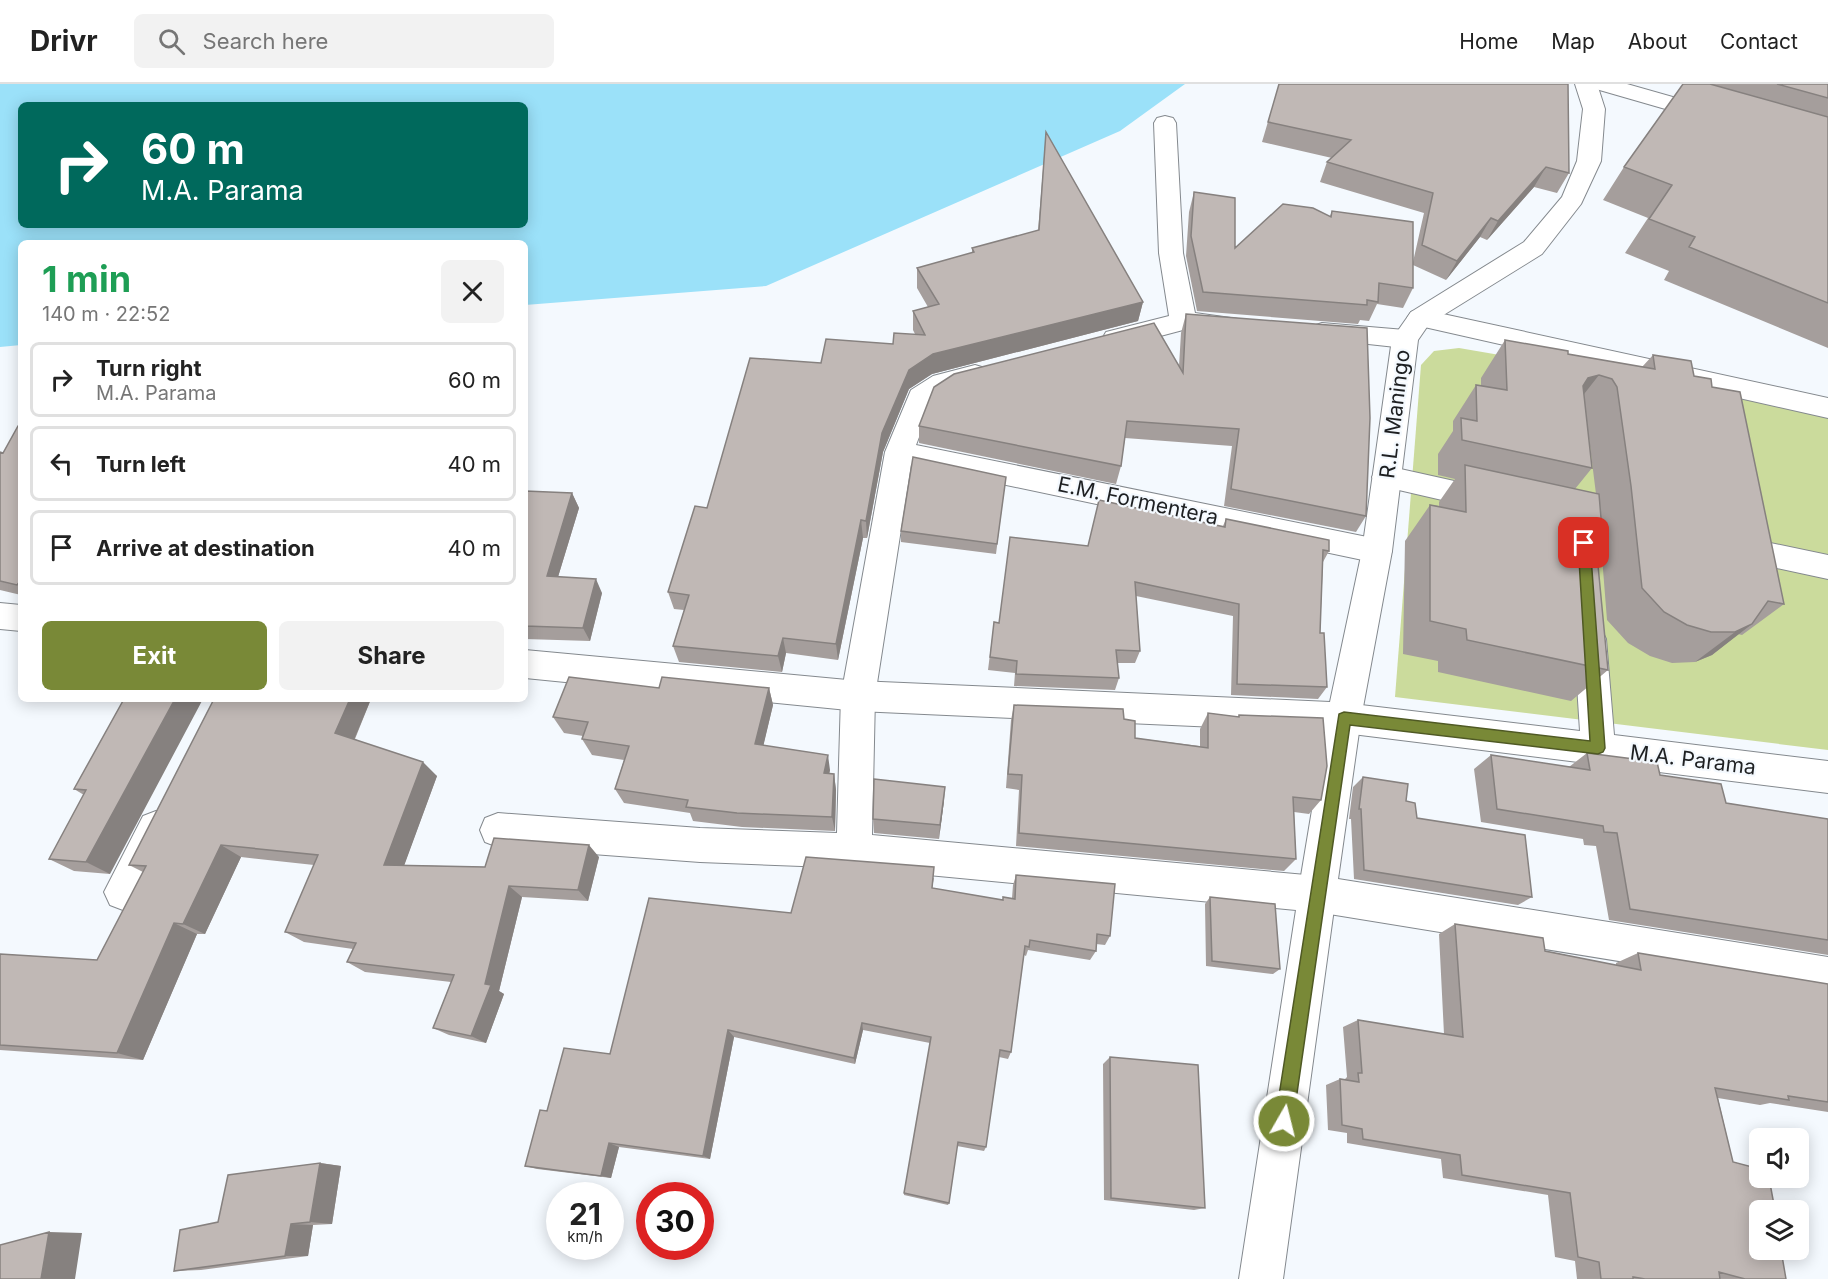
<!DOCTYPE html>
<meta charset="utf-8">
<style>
:root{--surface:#fff;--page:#f2f2f2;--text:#222;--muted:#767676;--line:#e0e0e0;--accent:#798937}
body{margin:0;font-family:Inter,sans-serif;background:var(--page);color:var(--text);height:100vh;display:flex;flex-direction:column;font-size:22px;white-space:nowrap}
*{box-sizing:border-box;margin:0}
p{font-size:20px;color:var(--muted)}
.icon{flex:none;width:33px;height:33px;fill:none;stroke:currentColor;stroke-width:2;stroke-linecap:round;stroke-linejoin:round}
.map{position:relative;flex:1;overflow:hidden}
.sheet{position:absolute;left:18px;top:156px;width:510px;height:462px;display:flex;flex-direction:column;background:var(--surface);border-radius:9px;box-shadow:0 3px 15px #0003}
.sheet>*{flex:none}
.hud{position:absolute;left:18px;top:18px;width:510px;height:126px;border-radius:9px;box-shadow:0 3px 15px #0003;background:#00695c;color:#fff;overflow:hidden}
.fabs{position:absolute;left:1749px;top:1044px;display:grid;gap:12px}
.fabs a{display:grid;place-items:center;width:60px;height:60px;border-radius:9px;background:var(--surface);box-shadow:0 3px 15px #0003;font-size:30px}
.speed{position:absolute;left:546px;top:1098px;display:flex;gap:12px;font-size:30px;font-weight:700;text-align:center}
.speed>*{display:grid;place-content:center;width:78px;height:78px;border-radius:50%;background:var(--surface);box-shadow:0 3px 15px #0003;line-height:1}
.speed small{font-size:15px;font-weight:400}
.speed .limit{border:9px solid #d22;background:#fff;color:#111}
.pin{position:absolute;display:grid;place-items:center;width:51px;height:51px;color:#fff;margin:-26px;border-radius:12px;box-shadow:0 3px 9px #0006}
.me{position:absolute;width:66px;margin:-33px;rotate:8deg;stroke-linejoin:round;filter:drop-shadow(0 0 4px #0008)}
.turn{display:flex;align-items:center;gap:21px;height:126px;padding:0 24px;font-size:27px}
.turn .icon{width:78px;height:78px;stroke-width:2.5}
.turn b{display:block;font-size:42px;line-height:51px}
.round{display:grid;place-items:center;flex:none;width:63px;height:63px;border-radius:9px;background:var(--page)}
.overview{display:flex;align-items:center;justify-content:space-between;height:102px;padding:0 24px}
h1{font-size:36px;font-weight:700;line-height:45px;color:#1e9e55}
.primary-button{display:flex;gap:12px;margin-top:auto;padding:12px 24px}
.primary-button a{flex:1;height:69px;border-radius:9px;background:var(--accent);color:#fff;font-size:24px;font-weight:700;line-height:69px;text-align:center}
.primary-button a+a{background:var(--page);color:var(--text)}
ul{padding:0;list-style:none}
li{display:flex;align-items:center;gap:18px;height:75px;margin:0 12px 9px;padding:0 12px;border:3px solid var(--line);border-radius:9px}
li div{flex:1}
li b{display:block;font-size:22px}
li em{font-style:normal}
header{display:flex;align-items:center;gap:36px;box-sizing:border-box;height:84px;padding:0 30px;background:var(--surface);border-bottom:2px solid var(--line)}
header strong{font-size:28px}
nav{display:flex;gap:33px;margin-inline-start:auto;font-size:21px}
.search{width:420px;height:54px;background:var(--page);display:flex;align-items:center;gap:15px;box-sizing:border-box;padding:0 21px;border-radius:9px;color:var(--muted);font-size:22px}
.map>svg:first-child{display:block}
</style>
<header>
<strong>Drivr</strong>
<div class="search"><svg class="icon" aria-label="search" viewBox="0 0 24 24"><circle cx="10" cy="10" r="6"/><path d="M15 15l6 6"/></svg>Search here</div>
<nav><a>Home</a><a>Map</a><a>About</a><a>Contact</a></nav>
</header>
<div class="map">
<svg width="1828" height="1195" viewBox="0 0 1828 1195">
<rect width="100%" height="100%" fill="#f4f9fe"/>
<path fill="#cbdb9c" d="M1459 264 1828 327V666L1395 613 1421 281 1434 267Z"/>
<path fill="#9be1f9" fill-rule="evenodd" d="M0 0H1185L1120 47 766 202 525 221V159H21V261L0 263ZM21 21H525V141H21Z"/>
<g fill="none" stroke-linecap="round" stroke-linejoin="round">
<g stroke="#84898e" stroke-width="2">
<path id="minor" d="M1593 0H1627L1722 27 1725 32 1722 37 1714 39 1596 5Z
M1165 32 1173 34 1176 39 1183 169 1195 229 1238 235 1242 241 1238 247 1229 250 1183 246 1115 264 1106 262 1102 255 1106 248 1169 232 1159 169 1154 39 1157 34Z
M1420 225 1828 314V334L1411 240 1407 234 1411 228Z
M1322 239 1405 246 1414 248 1418 255 1414 262 1405 264 1313 254 1309 248 1313 242Z
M975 281 985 284 989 291 985 298 952 307 932 319 916 361 1377 455 1388 458 1392 467 1388 476 1377 479 911 381 875 612 872 751 1317 792 1330 797 1336 810 1283 1195H1239L1296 826 854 784 700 778 498 763 485 758 480 746 485 734 498 729 700 744 837 749 841 612 885 368 911 306 933 292Z
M1387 382 1490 405 1500 408 1505 416 1500 424 1490 427 1377 401 1372 393 1377 385Z
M1751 455 1828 471V495L1740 476 1736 467 1740 458Z
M1590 541 1601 545 1606 555 1614 651 1828 677V709L1344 649 1332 645 1327 634 1332 623 1344 619 1580 647 1574 555 1579 545Z
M156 727 169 732 174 744 136 821 123 826 110 821 104 808 143 732Z"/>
</g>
<g stroke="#84898e" stroke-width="2">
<path id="major" d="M1575 0H1597L1605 25 1601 77 1581 120 1542 170 1429 240 1418 256 1392 467 1361 634 1338 795 1828 873V911L1317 828 1304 823 1298 810 1325 648 858 627 525 594V566L858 597 1330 618 1362 467 1392 255 1411 228 1524 158 1562 113 1577 77 1583 25Z
M0 519 21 521V547L0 545Z"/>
</g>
<use href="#minor" fill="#fff" fill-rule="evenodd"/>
<use href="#major" fill="#fff" fill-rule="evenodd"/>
</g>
<path fill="#a59e9c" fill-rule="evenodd" d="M1279 0 1569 89 1557 109 1534 103 1487 156 1480 153 1446 196 1413 181V204L1403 224 1377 220 1369 237 1360 236 1358 240 1197 227 1186 172 1189 128 1194 108 1235 164 1330 132 1332 127 1413 178 1424 129 1320 98 1327 78 1332 74 1262 58Z
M1683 0H1828V264L1664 196 1669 187 1625 169 1648 134 1603 116 1624 83Z
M1046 48 1143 218 1138 237 932 290 909 305 883 368 867 454H863L838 576 786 569 782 588 679 578 673 562 684 526 674 525 668 508 707 424 821 279 893 260 915 250 913 246V227L928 223 917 204V184L972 169V164L1038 147Z
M1186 230 1366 432 1356 448 1224 422 1232 362 1125 354 1121 382 1116 400 919 359V342L1179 282 1181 249Z
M1505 256 1568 270 1642 283 1653 271 1712 303 1784 520 1742 551 1738 550 1712 571 1695 578 1672 579 1650 572 1628 559 1607 536 1601 460 1596 465 1608 586 1571 617 1438 588V577L1403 570 1405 457 1430 421 1439 422V418L1455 395 1438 391V370L1453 347V337L1476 301 1481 302V294ZM1588 346 1596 410 1575 405 1592 384Z
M21 342V511L0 506V368L3 369Z
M1006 393 996 470 901 458V447Z
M525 407 572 409 579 424 558 493 602 509 590 557 525 555Z
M1226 435 1329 467 1323 478 1320 549 1327 603 1318 615 1231 611 1233 532 1136 512 1140 567 1135 579H1117L1119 594 1115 606 1014 602 1015 589 988 586 994 538 999 539 1223 442Z
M659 604H769L773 621 763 662 830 686 829 690H834L836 706 835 747 742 743 693 737 690 729 624 719 615 705 624 676 592 671 582 655 583 652 564 649 553 633Z
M124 615 110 790 74 787 49 775 84 711 74 705Z
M214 615H371L355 655 437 692 404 781 485 783 599 773 588 817 522 813 499 907 504 910 486 959 449 951 433 944 451 898 365 888 347 878 353 865 304 858 285 848 314 781 241 773 205 850H197L143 976 0 966V870L97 876 143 788 129 781Z
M1014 621 1124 635 1135 654 1200 662V645L1208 629 1238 633 1239 631 1321 716 1309 730 1294 728 1296 775 1284 787 1016 762 1019 706 1006 704 1011 636Z
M1587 669 1660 691 1726 719 1828 735V871L1609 836 1596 762 1584 761 1583 755 1481 738 1474 685 1491 671 1569 683Z
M1363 693 1406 717 1417 734 1532 813 1518 821 1354 795 1351 735H1349L1353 703Z
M944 717 939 755 874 749 873 735Z
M1016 791 1110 852 1105 861 1096 860V867L1090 876 1028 866 1026 872 1024 871 1011 968 1008 975 999 973 986 1063 984 1067 957 1062 949 1119 948 1121 904 1111V1109L930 959 863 946 855 980 734 953 710 1075 619 1063 611 1094 537 1085 525 1082 547 1027 610 970 791 829 934 794 932 804 1003 816 1012 814 1013 801Z
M1210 813 1280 885 1273 890 1206 882 1205 820Z
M1455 840 1545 867 1616 881V879L1638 869 1828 900V1028L1770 1019 1760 1021 1718 1014 1733 1078 1786 1195H1577L1575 1177 1555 1173 1548 1111 1443 1094 1441 1075 1347 1059V1049L1328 1046 1326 1001 1340 995 1344 996 1347 993 1343 943 1358 936 1444 950 1439 850Z
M1110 973 1205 1124 1194 1126 1104 1116 1103 980Z
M320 1079 341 1082 332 1140 313 1141 308 1172 201 1186 174 1187 218 1138Z"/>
<path fill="#86817f" d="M1546 83 1534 103 1487 156 1498 137Z
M1491 134 1480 153 1446 196 1457 177Z
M1143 218 1138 237 932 290 909 305 883 368 867 454 866 437 882 349 909 286 933 270Z
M1599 291 1570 328 1560 331 1588 294Z
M572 409 579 424 554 506 547 492Z
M861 436 863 454 838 576 836 560Z
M596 495 602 509 590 557 583 544Z
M1752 540 1712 571 1695 578 1735 548Z
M783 554 786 569 782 588 778 572Z
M769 604 773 621 760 676 755 660Z
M175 615H203L110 790 86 778Z
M350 615H371L351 663 335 649Z
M828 671 830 686 826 704 824 689Z
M423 678 437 692 400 793 384 781Z
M834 690 836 706 835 747 832 733Z
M945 703 944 717 939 755 940 741Z
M221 761 241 773 205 850 183 840Z
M589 761 599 773 588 817 578 806Z
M509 802 522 813 499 907 504 910 486 959 471 952 485 900Z
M174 839 197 850 143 976 117 969Z
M862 939 863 946 855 980 854 974Z
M728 946 734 953 710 1075 703 1072Z
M609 1059 619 1063 611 1094 601 1092Z
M320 1079 341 1082 332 1140 310 1138Z
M291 1140 313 1141 308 1172H285Z
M49 1148 82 1149 75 1195H41Z"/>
<path fill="#c0b8b5" stroke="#86817f" stroke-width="1.5" d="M1279 0H1568L1569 89 1546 83 1498 137 1491 134 1457 177 1422 161 1433 109 1327 78 1351 56 1268 38Z
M1683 0H1710L1828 33V219L1689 163 1695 153 1649 135 1672 101 1624 83Z
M1777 0H1828V14Z
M1046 48 1143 218 933 270 909 286 882 349 866 437 861 436 836 560 783 554 778 572 673 562 689 511 668 508 695 422 707 424 750 274 821 279 826 255 893 260 894 249 925 251 913 227 939 220 917 184 974 168 972 164 1039 146Z
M1194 108 1235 114V164L1283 120 1313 124 1331 133 1332 127 1413 138V204L1379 199 1378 218 1367 216V221L1203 208 1191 152Z
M1186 230 1367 244 1370 334 1366 432 1231 405 1239 345 1127 337 1121 382 919 342 934 303 954 290 1154 239 1183 289Z
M1505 256 1568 267V270L1655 285 1653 271 1691 277 1694 292 1711 295 1712 303 1740 308 1784 520 1768 517 1752 540 1735 548H1711L1687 541 1664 528 1642 504 1631 402 1617 303 1612 295 1599 291 1588 294 1583 302 1592 384 1462 356 1461 334 1477 337 1476 301 1507 306Z
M18 342H21V496L17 501 0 497V368L3 369Z
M913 373 1006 393 997 460 901 447Z
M1465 381 1599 410 1603 458 1595 450 1608 586 1467 556 1466 545 1430 537V421L1466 428Z
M525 407 572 409 547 492 596 495 583 544 525 542Z
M1099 416 1225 443 1226 435 1329 456V467L1323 466 1320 549H1324L1327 603 1237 600 1239 520 1135 498 1140 567 1116 566 1119 594 1016 590 1017 577 990 573 994 538 999 539 1010 453 1088 462Z
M569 593 659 604 662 593 769 604 755 660 828 671 824 689 834 690 832 733 737 729 686 723 688 716 615 705 629 662 582 655 588 638 553 633Z
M124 615H175L86 778 49 775 86 706 74 705Z
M214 615H350L335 649 423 678 384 781 485 783 494 754 589 761 578 806 509 802 485 900 491 901 471 952 433 944 454 891 347 878 356 859 285 848 318 771 221 761 183 840 174 839 117 969 0 961V870L97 876 146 782 129 781Z
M1014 621 1123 625 1124 635 1135 637V654L1208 664V629L1239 633V631L1323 634 1327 682 1321 716 1293 713 1296 775 1019 749 1022 691 1008 690Z
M1587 669 1657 678 1660 691 1721 700 1726 719 1828 735V856L1630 825 1617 749 1604 748 1603 742 1497 725 1491 671 1590 686Z
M1363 693 1408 700 1406 717 1415 719 1417 734 1525 751 1532 813 1364 786 1361 725H1359Z
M874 695 945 703 940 741 873 735Z
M806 773 934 783 932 804 1003 816V813L1015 815 1016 791 1115 800 1110 852 1097 850 1096 867 1030 856 1029 863 1025 862 1011 968 1000 966 986 1063 958 1058 949 1119 904 1109 931 953 862 939 854 974 728 946 703 1072 609 1059 601 1092 525 1082 540 1026 547 1027 564 964 610 970 649 814 791 829Z
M1210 813 1275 820 1280 885 1212 877Z
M1455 840 1543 854 1545 867 1641 886 1638 869 1828 900V1018L1788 1012 1789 1016 1715 1004 1733 1078 1760 1085V1094H1769L1775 1126H1760V1166H1781L1786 1195H1745L1719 1188 1720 1195H1645L1633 1193V1195H1601L1599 1178 1578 1173 1570 1109 1462 1091 1460 1071 1363 1055 1362 1045 1342 1041 1340 995 1359 998 1358 989H1362L1358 936 1463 953Z
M1110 973 1198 981 1205 1124 1111 1114Z
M320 1079 310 1138 291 1140 285 1172 174 1187 180 1146 218 1138 228 1091Z
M49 1148 41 1195H0V1161Z"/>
<path fill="#798937" stroke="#4f5924" stroke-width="1.5" d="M1584 454 1590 459 1605 664 1603 668 1598 670 1350 641 1293 1037 1290 1043 1284 1045 1278 1043 1275 1037 1339 630 1344 628 1590 657 1578 459Z"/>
<g text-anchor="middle" stroke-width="4.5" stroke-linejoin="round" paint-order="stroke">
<g font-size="21" fill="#1d1f21" stroke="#f4f9fe">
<text transform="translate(1395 330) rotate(-83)" y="7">R.L. Maningo</text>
<text transform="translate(1138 417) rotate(12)" y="7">E.M. Formentera</text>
<text transform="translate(1693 676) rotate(7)" y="7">M.A. Parama</text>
</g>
</g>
</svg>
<div class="fabs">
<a><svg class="icon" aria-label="sound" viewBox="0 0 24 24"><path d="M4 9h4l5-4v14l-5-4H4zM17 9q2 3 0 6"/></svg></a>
<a><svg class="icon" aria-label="layers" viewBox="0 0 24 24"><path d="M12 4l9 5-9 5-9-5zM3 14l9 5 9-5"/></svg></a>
</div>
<div class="speed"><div>21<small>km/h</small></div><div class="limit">30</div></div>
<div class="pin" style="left:1584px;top:459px;background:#d93025"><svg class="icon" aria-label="arrive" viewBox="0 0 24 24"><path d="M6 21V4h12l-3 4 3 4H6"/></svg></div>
<svg class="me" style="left:1284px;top:1037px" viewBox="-20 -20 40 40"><circle r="17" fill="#798937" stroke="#fff" stroke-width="3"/><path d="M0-11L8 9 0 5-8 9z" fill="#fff"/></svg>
<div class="hud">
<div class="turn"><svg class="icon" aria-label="right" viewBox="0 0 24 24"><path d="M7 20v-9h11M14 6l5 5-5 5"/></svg><div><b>60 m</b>M.A. Parama</div></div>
</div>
<section class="sheet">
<div class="overview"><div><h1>1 min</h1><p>140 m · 22:52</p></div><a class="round"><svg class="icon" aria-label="close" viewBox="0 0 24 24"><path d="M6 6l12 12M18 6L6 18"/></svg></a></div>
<ul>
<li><svg class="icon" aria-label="right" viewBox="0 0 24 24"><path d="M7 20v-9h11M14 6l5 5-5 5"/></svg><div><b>Turn right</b><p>M.A. Parama</p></div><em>60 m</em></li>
<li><svg class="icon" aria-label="left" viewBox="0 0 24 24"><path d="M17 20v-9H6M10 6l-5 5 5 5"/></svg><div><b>Turn left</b></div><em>40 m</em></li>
<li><svg class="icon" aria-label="arrive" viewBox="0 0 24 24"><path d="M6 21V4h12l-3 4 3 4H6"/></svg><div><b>Arrive at destination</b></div><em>40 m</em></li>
</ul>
<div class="primary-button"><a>Exit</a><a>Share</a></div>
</section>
</div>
